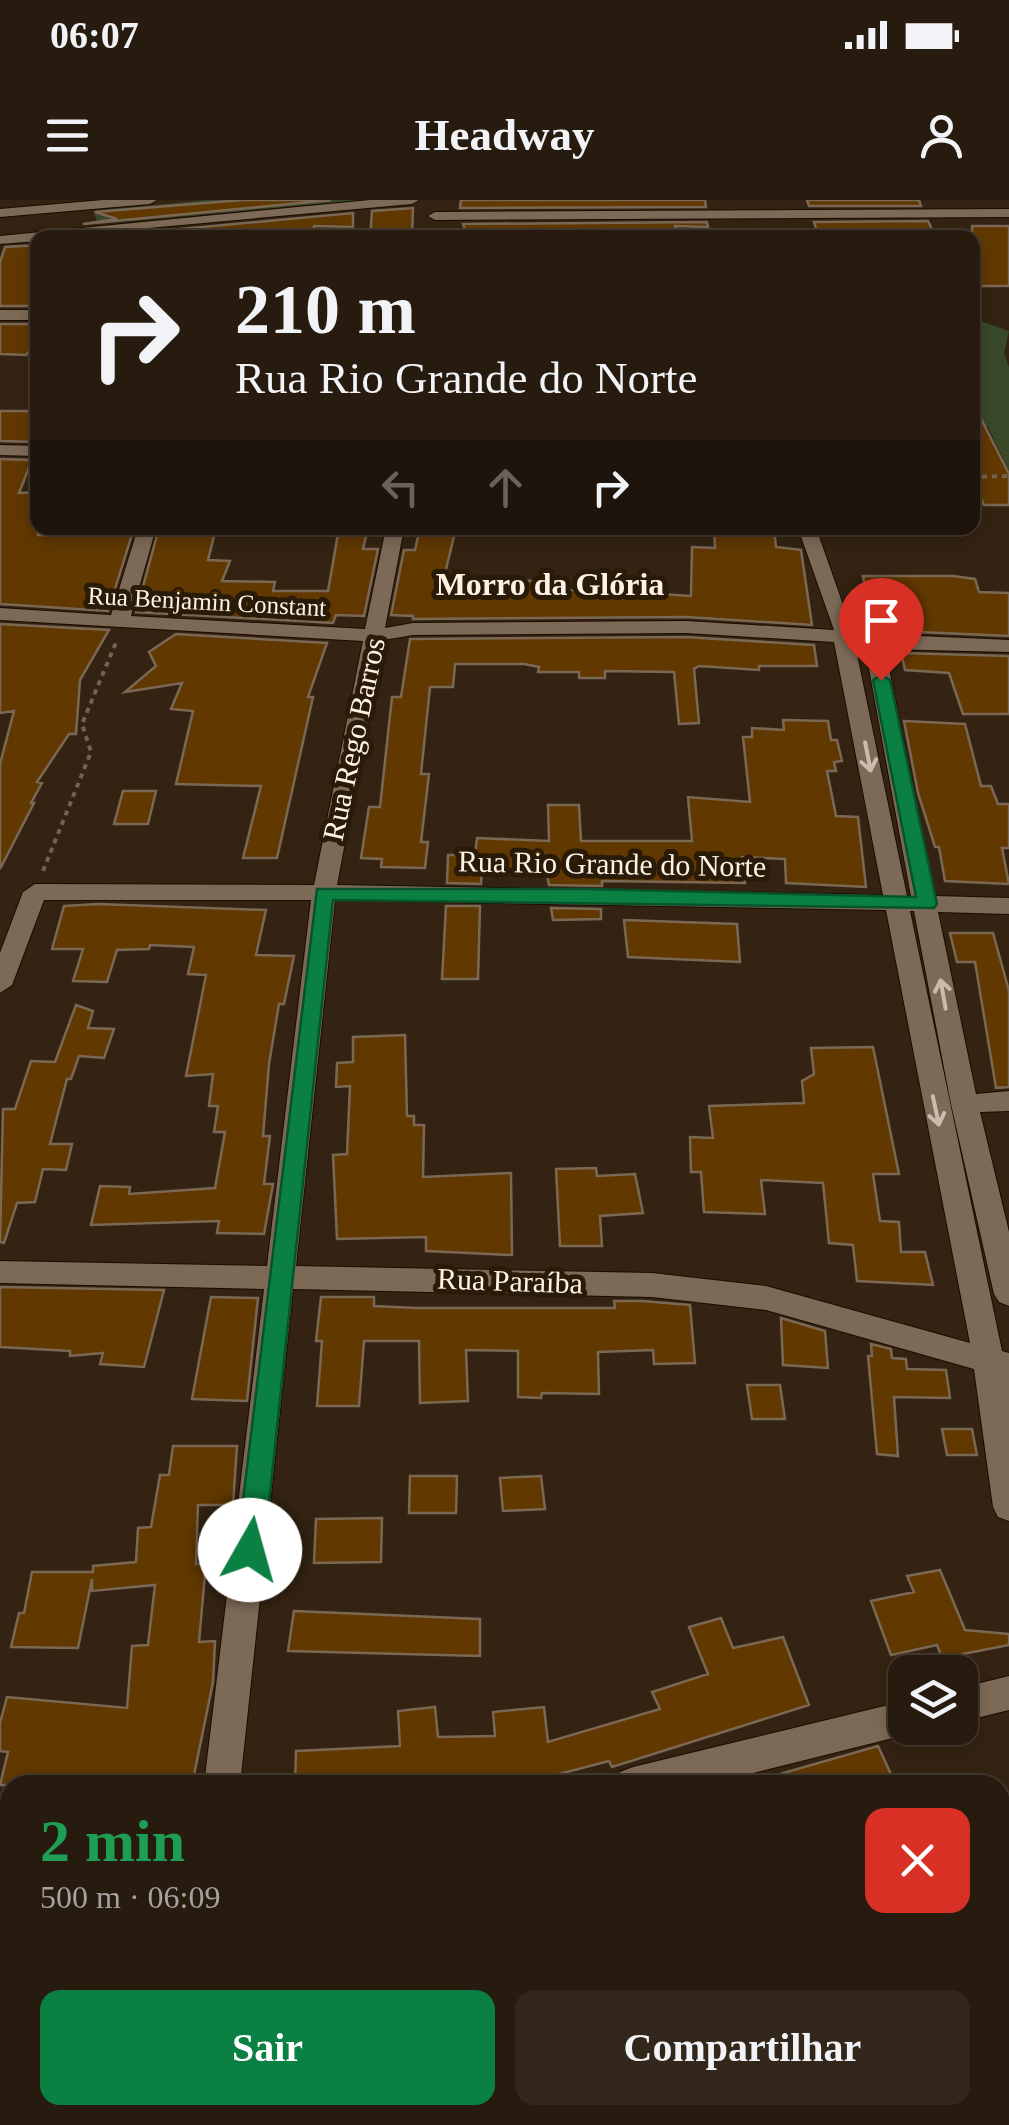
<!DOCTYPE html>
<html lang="pt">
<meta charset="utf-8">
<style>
:root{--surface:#271a0e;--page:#33271c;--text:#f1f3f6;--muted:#a4a19e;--line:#43382e;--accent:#0b8043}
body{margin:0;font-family:"Times New Roman",serif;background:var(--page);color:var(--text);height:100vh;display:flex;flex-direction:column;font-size:38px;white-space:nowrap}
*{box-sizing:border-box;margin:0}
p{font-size:32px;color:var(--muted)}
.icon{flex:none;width:55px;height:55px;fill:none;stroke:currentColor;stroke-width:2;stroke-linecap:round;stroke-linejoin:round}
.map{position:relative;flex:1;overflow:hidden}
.panel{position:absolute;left:0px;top:1575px;width:1010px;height:350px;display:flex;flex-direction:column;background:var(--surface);border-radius:30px 30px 0 0;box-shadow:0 5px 15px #0003,0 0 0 2px var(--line)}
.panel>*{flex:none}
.banner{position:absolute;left:30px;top:30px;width:950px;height:305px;border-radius:20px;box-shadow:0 5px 15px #0003,0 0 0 2px var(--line);background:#271a0e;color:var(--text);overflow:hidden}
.fabs{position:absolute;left:888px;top:1455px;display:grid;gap:20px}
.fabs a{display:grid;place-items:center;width:90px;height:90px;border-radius:20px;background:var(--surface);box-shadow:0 5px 15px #0003,0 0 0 2px var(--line);font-size:50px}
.pin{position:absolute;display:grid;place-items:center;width:85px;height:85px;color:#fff;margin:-102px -42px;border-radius:50% 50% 50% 0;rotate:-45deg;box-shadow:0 0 10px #0007}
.pin .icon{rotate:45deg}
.me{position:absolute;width:110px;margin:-55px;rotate:7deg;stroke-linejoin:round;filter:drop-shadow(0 0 8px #0008)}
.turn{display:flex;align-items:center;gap:35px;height:210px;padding:0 40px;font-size:45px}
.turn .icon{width:130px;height:130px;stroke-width:2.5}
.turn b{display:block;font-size:70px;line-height:85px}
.lanes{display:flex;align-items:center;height:95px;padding:0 40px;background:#0003;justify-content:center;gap:50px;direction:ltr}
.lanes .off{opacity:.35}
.round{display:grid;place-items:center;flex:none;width:105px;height:105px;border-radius:20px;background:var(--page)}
.overview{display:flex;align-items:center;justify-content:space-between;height:170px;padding:0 40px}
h1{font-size:60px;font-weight:800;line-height:75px;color:#1e9e55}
.button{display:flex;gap:20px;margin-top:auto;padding:20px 40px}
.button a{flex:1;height:115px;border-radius:20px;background:var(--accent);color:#fff;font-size:40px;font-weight:800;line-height:115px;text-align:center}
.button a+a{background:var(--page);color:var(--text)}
.status{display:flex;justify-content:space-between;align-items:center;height:70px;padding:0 50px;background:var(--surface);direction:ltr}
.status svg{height:28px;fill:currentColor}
header{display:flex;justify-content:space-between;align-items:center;height:130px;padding:0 40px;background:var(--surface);font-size:45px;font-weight:800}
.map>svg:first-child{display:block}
</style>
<div class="status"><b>06:07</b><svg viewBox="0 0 49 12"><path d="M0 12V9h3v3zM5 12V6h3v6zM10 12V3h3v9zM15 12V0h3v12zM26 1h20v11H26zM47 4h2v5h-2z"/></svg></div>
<header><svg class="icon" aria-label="menu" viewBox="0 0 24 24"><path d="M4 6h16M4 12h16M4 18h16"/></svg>Headway<svg class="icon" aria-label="person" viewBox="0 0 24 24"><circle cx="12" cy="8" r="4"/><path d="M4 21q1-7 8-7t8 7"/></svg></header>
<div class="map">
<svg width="1009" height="1925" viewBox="0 0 1009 1925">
<rect width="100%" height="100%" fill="#342312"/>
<path fill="#384829" d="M206 0H363L98 24 93 11Z
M972 118 1009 131 1004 153 1009 167V271L988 227 973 228Z"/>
<path fill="#603800" stroke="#7b6854" stroke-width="2.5" d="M242 0H331L83 24 117 19 95 12Z
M461 0H705L706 7 460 8Z
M807 0H919L921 6H809Z
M413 8 412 38H370L372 11Z
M353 13V27L314 26 311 38H85Z
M928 21 936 38H819L814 22Z
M707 22 708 27 675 26 676 38H468L463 24Z
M972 26H1009V86H972Z
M38 45V106H0V62L5 47Z
M0 124H38V140L26 155 0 154Z
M972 201 1009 274V305H984L972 280Z
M0 211H38V242L0 241Z
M0 259 32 260 19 293 38 292V335L75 336 80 328H134L108 411 0 404Z
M159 328H216L208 360 230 361 222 381 275 382 273 391H328L339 328H368L363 349H378L364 416 336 415 333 423 136 412Z
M420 328H456L442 386H506V380L533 381 532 391 595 390 691 396 692 347 715 348 714 328H774L776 347 801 350 812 425 686 417 413 419V416L391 415 404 350H415Z
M863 376H953L975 379 979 392 1009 393V436L896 431 895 426 871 425Z
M0 424 109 430 80 480 76 534H69L37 582 42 583 31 603H34L0 669V564L14 511 0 513Z
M176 434 327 443 308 497H313L277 658H243L261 586 176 584 193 511 171 509 182 483 125 492 156 466 149 452Z
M686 437 814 445 817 466H759V470L699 466 694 469 699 523 679 524 674 472 605 471V478H579V472H538L539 467 524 464H455L453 487H430L421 574H429L421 642H428L425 668 381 667 382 659 361 658 369 607H380L392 497H401L410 439Z
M901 453 1009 456V514H963L949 473 905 470Z
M783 520 828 521 831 540H837L842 561 834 562 836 571H827L836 616 858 617 866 687 786 683 785 659 742 657 745 683 602 681V686L549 685 547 675 482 672 481 684 447 683 448 655H475L477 638 549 641 548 605H579L581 641H692L688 597 750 602 743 537H752V528L784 530Z
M904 521 965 524 981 586H991L998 604H1009V648H1002L1009 684 945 681 939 647H935L918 593Z
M123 591H156L148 624H114Z
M98 704 266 710 256 755 294 756 284 804H279L269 864 263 936H270L264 984H273L264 1034 217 1033 219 1021 91 1025 100 986 130 987 129 994 215 988 225 932H214L218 906H209L213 874 186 876 206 775 188 774 194 747 150 745 149 749 117 750 107 782 73 781 83 749H52L64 706Z
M446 706H480L478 779H442Z
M551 708 601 709V719L553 720Z
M624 720 737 724 740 762 628 757Z
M950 733H993L1009 791V887L996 888 975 762H957Z
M76 805 93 811 88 828 114 829 104 858 79 856 71 879H67L50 944H72L66 970 43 969 35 1002 17 1003 4 1043 0 1042 3 909H15L31 861 55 862Z
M405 835 407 916H414V925H424L423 977 511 973 512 1055 426 1051V1037L337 1039 333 955 347 954 350 886 336 887 337 863 353 862V837Z
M873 847 899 974H873L880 1021 899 1022 901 1052H925L933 1085 857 1081 853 1045 829 1043 823 983 761 980 765 1014 704 1012 701 972H691L690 937 713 938 709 906 804 903 802 881 814 874 811 848Z
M596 968 597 976 635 974 643 1013 600 1016 602 1046H560L556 969Z
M0 1087 164 1090 144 1167 100 1164 103 1153 70 1156V1151L0 1147Z
M211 1097 258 1098 247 1201 192 1199Z
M321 1097H374V1106L417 1108H615L614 1101H642L690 1105 695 1163 654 1164 653 1150 598 1152 599 1194 542 1193 541 1198 518 1197V1151L466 1150 468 1201 420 1203 419 1141H364L359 1206H317L322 1141H316Z
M781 1118 825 1131 828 1168 783 1165Z
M871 1144 891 1149 892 1158 906 1159 907 1169 946 1170 950 1198 894 1197 898 1256 877 1254 868 1156H872Z
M747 1185H780L785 1219H752Z
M942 1229H972L977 1255H947Z
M173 1246H237L233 1305H198L196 1364 206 1363 199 1442 215 1441 213 1482 192 1585H0L8 1552 0 1551V1523L7 1497 127 1508 132 1446 148 1445 155 1385 92 1391V1379L78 1448 11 1447 19 1413H24L32 1372H93V1366L136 1362 138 1328 151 1327 160 1275H169Z
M410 1276H457L456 1313H409Z
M541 1276 545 1309 503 1311 500 1278Z
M382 1318 381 1362 314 1363 316 1319Z
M940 1370 965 1430 1009 1434V1445L942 1458 937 1445 891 1455 871 1401 914 1392 907 1376Z
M294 1411 480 1419V1456L288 1451Z
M721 1418 733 1448 783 1437 809 1505 612 1567 609 1561 544 1578 478 1585H295L296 1551 400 1546 398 1511 435 1507 438 1537 495 1536 493 1512 544 1507 548 1542 660 1509 652 1492 708 1474 689 1427Z
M878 1546 896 1585H762V1579Z"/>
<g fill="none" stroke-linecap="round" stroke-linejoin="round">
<g stroke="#1b0c00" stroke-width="2">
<path id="minor" d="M103 0H157L150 4 0 17V9Z
M370 0H419L412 4 38 38V41L0 44V36Z
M1009 9V17L435 20 428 16 435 12Z
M0 110H38V120H0Z
M0 245 38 246V256L0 255Z
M138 328H156L131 416 365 429 386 328H404L385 428 413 423 686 421 834 430 798 328H816L853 433 1009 440V452L885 449 935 696 1009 698V714L938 712 976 894 1009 891V911L980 912 1009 1032V1106L999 1102 994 1094 951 904 914 711H910L1002 1151 1009 1153V1321L998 1317 993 1307 974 1169 766 1110 652 1097 293 1089 240 1585H204L264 1089 0 1083V1061L267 1066 311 700H44L12 785 0 793V753L23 692 35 684 314 685 363 441 0 420V408L111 415ZM686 433 834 442 883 695 337 685 383 440 413 435ZM855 445 865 447 911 696H907ZM335 700 886 710 970 1143 766 1086 652 1073 296 1066Z
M1009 1476V1510L960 1522V1488Z
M905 1501V1528H919L905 1535 705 1585H615L620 1572 633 1567Z
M0 1631 10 1632V1670L0 1669Z
M168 1915H210L209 1925H167Z"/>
</g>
<path stroke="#716253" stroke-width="4" stroke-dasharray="5 5" stroke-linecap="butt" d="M972 277 1009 276
M43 671 91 552 82 524 117 440"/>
<use href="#minor" fill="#7d6a56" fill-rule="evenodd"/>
</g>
<defs><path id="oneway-shaft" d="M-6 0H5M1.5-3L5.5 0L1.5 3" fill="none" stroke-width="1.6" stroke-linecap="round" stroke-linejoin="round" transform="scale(2.5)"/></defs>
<g stroke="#cabcac">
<use href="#oneway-shaft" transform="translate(868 557) rotate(79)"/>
<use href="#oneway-shaft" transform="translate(943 794) rotate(-100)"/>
<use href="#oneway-shaft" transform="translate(936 911) rotate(78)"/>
</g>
<path fill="#0b8043" stroke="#07532c" stroke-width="2.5" d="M881 475 890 480 937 704 934 708 333 700 264 1350 260 1358 250 1362 241 1358 237 1350 317 689H587L916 697 873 480Z"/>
<g text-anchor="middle" stroke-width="10" stroke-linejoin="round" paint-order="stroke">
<g font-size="25" fill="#fdf2e6" stroke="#2a1a08">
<text transform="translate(207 401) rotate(3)" y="9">Rua Benjamin Constant</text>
</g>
<g font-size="30" fill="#fdf2e6" stroke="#2a1a08">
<text transform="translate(354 539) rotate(-78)" y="10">Rua Rego Barros</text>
<text transform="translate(612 664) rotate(1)" y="10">Rua Rio Grande do Norte</text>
<text transform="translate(510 1081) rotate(2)" y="10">Rua Paraíba</text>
</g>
<g font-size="32" font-weight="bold" fill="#fdf2e6" stroke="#2a1a08">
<text x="550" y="395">Morro da Glória</text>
</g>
</g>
</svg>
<div class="fabs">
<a><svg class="icon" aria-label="layers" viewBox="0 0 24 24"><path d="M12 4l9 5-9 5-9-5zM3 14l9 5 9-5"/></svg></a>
</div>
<div class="pin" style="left:881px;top:480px;background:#d93025"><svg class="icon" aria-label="arrive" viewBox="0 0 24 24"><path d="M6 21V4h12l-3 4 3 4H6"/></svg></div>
<svg class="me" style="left:250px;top:1350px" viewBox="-20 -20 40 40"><circle r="19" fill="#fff"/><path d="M0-13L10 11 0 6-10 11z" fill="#0b8043"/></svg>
<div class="banner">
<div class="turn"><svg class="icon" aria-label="right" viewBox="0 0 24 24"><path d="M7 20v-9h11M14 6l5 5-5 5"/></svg><div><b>210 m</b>Rua Rio Grande do Norte</div></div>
<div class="lanes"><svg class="icon off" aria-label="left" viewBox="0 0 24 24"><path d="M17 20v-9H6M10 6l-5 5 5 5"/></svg><svg class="icon off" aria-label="ahead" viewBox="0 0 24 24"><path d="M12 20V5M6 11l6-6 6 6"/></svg><svg class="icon" aria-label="right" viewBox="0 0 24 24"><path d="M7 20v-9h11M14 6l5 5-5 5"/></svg></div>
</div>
<section class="panel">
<div class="overview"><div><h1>2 min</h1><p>500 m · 06:09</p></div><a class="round" style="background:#d93025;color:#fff"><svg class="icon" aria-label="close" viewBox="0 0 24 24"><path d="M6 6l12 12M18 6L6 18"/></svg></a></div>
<div class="button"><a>Sair</a><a>Compartilhar</a></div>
</section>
</div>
